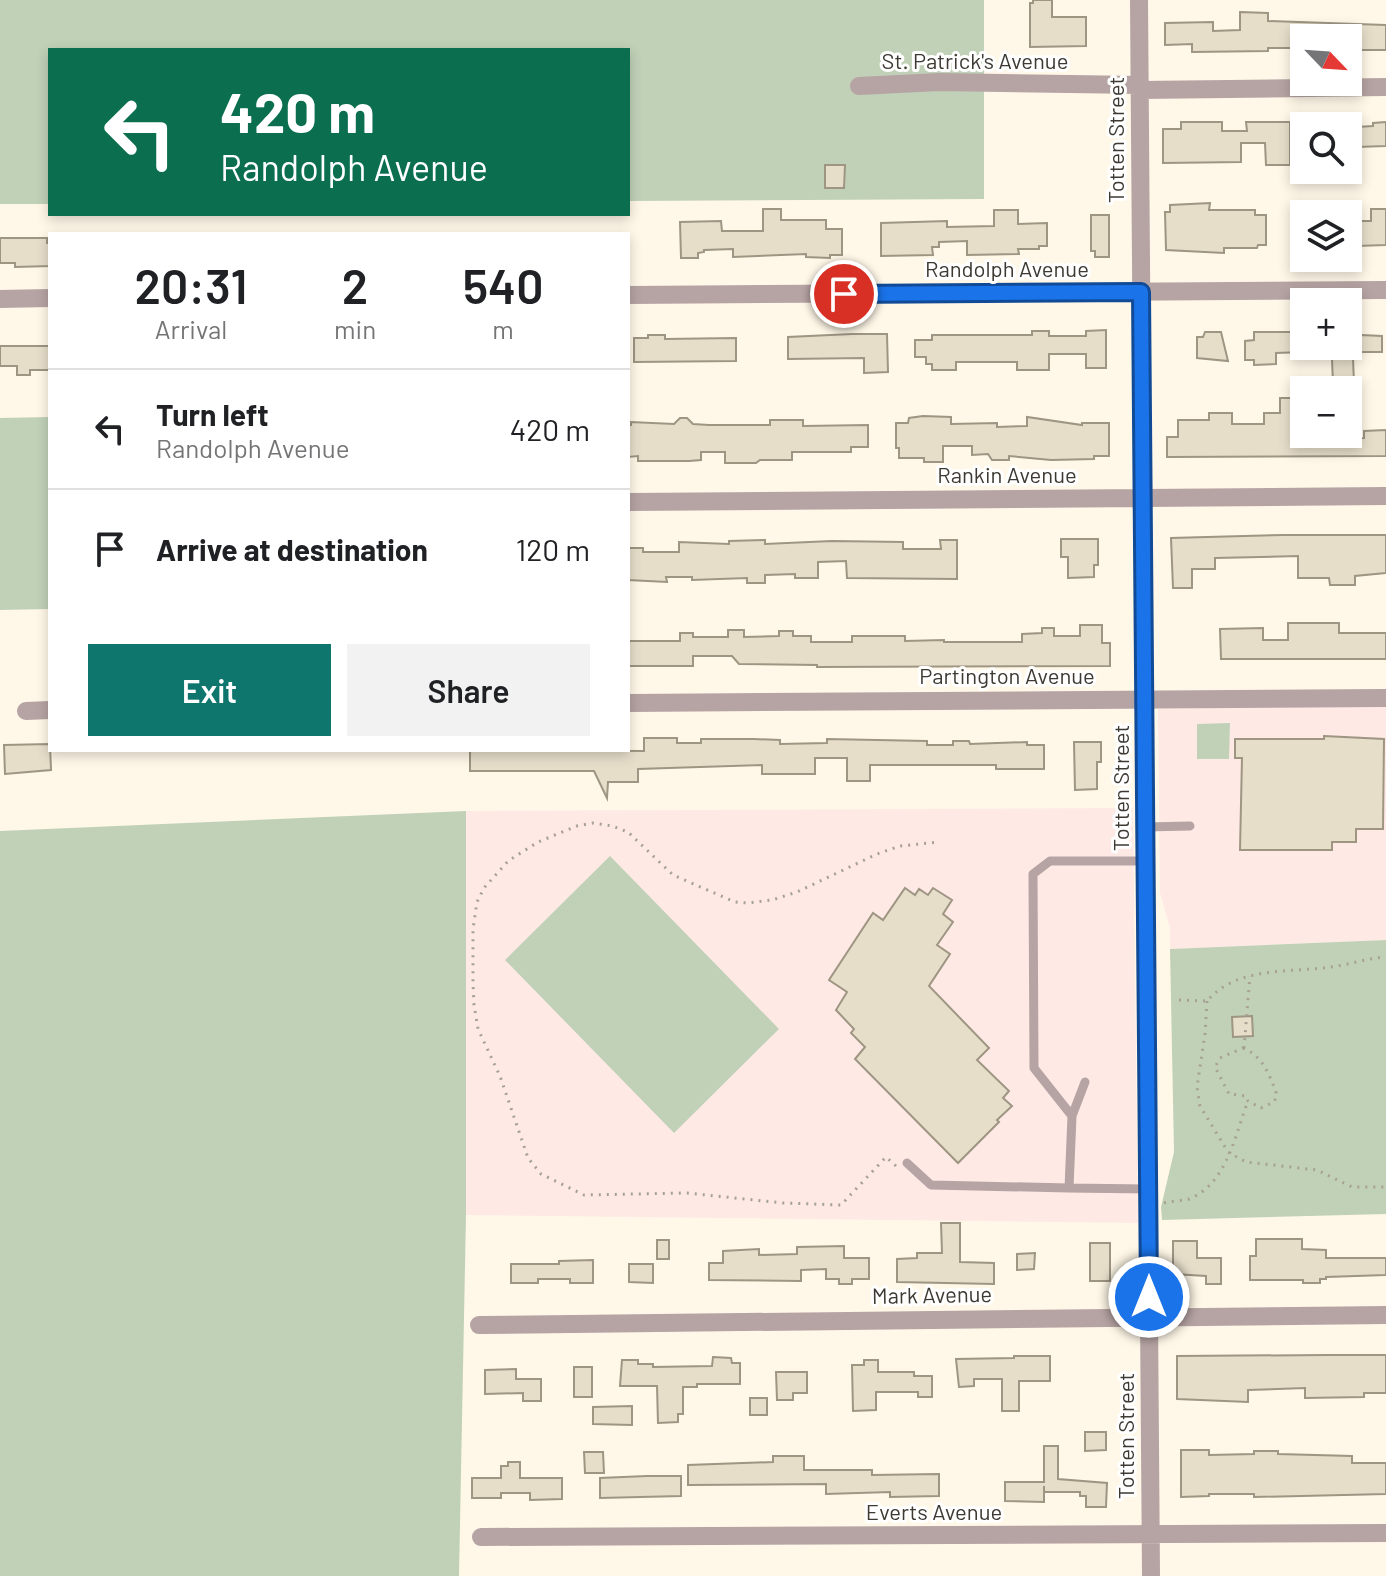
<!DOCTYPE html>
<meta charset="utf-8">
<style>
:root{--surface:#fff;--page:#f2f2f2;--text:#202124;--muted:#757577;--line:#e0e0e0;--accent:#0f766e}
body{margin:0;font-family:Barlow,sans-serif;background:var(--page);color:var(--text);height:100vh;display:flex;flex-direction:column;font-size:30px;white-space:nowrap}
*{box-sizing:border-box;margin:0}
p{font-size:26px;color:var(--muted)}
.icon{flex:none;width:44px;height:44px;fill:none;stroke:currentColor;stroke-width:2;stroke-linecap:round;stroke-linejoin:round}
.map{position:relative;flex:1;overflow:hidden}
.details{position:absolute;left:48px;top:232px;width:582px;height:520px;display:flex;flex-direction:column;background:var(--surface);border-radius:0px;box-shadow:0 4px 12px #0003}
.details>*{flex:none}
.top-card{position:absolute;left:48px;top:48px;width:582px;height:168px;border-radius:0px;box-shadow:0 4px 12px #0003;background:#0b6e4f;color:#fff;overflow:hidden}
.needle{width:52px;rotate:115deg}
.buttons{position:absolute;left:1290px;top:24px;display:grid;gap:16px}
.buttons a{display:grid;place-items:center;width:72px;height:72px;border-radius:0px;background:var(--surface);box-shadow:0 4px 12px #0003;font-size:40px}
.pin{position:absolute;display:grid;place-items:center;width:68px;height:68px;color:#fff;margin:-34px;border:4px solid #fff;border-radius:50%;box-shadow:0 2px 8px #0007}
.me{position:absolute;width:88px;margin:-44px;rotate:0deg;stroke-linejoin:round;filter:drop-shadow(0 0 6px #0008)}
.turn{display:flex;align-items:center;gap:28px;height:168px;padding:0 40px;font-size:36px}
.turn .icon{width:104px;height:104px;stroke-width:2.5}
.turn b{display:block;font-size:56px;line-height:68px}
.eta{display:flex;justify-content:space-evenly;align-items:center;height:136px;text-align:center}
.eta b{font-size:48px;font-weight:600;line-height:56px}
.primary-button{display:flex;gap:16px;margin-top:auto;padding:16px 40px}
.primary-button a{flex:1;height:92px;border-radius:0px;background:var(--accent);color:#fff;font-size:32px;font-weight:600;line-height:92px;text-align:center}
.primary-button a+a{background:var(--page);color:var(--text)}
ul{padding:0;list-style:none}
li{display:flex;align-items:center;gap:24px;height:120px;padding:0 40px;border-top:2px solid var(--line)}
li div{flex:1}
li b{display:block;font-size:30px}
li em{font-style:normal}
.map>svg:first-child{display:block}
</style>
<div class="map">
<svg width="1386" height="1576" viewBox="0 0 1386 1576">
<rect width="100%" height="100%" fill="#fff8e8"/>
<path fill="#fee9e5" d="M1386 705V940L1170 949V928L1160 893 1158 709Z
M1133 808 1138 1223 466 1215V811Z"/>
<path fill="#c1d1b8" d="M0 0H984V199L628 201V50H50V204H0Z
M50 417V609L0 610V418Z
M1230 723 1229 759H1197V724Z
M466 811V1215L459 1576H0V831Z
M610 856 779 1029 674 1133 505 960Z
M1386 940V1214L1162 1220 1161 1207 1174 1152 1170 949Z"/>
<path fill="#e7deca" stroke="#9e9583" stroke-width="2" d="M1033 0H1052V17H1086V46L1030 47V3H1033Z
M1240 12 1268 13V21L1386 25V50H1348V38H1304V48H1268V51L1192 52V44L1165 45V23L1213 22V31L1240 30Z
M1181 122H1222V131H1247L1246 122H1290V165H1266L1265 143H1241V162L1163 163V129H1181Z
M1386 122V146L1357 147V127L1373 126V123Z
M825 165H845L844 188H825Z
M1210 203 1209 210H1255V215H1266V245H1258L1257 248H1224V253L1166 250 1165 212H1170V205Z
M763 209H781V220H826V229H842V255H830V258L806 257V254L733 257V249L704 250V252L698 253V258H681L680 222 721 221 722 231H763Z
M1371 209H1386V245L1357 246V221H1371Z
M994 210H1018V224L1047 223V246H1039V249H1018L1019 254 967 255V241L939 242V247H932L933 255 881 256V223L947 221V227L994 226Z
M1091 215H1109V257H1095V251H1091Z
M1291 223H1304V244H1291Z
M0 238H47V243H50V266L15 267V263H0Z
M1106 330V368H1086V354H1049V370H1017V362H956V370H932V364H926V357H915V340H932V335H1032V331H1049V336H1086V331Z
M1205 332H1221L1228 361 1197 358V337H1203Z
M1254 332H1304V346H1320V359H1304V352L1276 353V364L1254 365V360H1245V341L1254 340Z
M852 334H887L888 372 864 373V358L788 359V337Z
M648 335H665V339L736 338V361L634 362V338H648Z
M1361 335 1382 336V352H1361Z
M0 346H50V370H30V375H17V366H0Z
M1353 358 1354 383H1333L1332 359Z
M1280 398H1297L1300 434H1332V439L1364 438V431L1386 430V456L1167 457V437H1178V420H1209V413H1232V424H1264V413H1280Z
M923 416 951 417V424L997 423V427L1027 426V417L1082 425V423H1109V456H1094V459L1051 460 1009 456V460H992L988 454 972 455V446H943V462H924V458H899V448H896V423H908L909 418Z
M680 418H687L693 424 709 425H770V420H803V426L868 425V447H851V452H792V460H760L756 463H725V452H701V460L689 461H638V456L628 457V425H631V422L674 424Z
M1284 535H1386V573L1355 576V585H1330L1329 578H1298V556L1215 558V569H1192V588H1173L1171 538Z
M1061 539H1098V565H1094V577L1068 578V557H1061Z
M765 540V544L832 541 903 542V549H941L940 540H957V579L847 578 846 561 818 562V578H795V574L765 575V583H747V578L692 580V577H666L667 582 628 580V548H643V552H679V542L729 544V541Z
M1288 623H1339V633H1386V659H1221L1220 629 1263 628V640H1288Z
M1080 625H1102V643H1110V666L817 667V665L739 664 732 656H693V666H628V641H680V633H693V637H728V630H744V637L779 636V631H793V636H811V642H852V636H905V641L944 640V642H1022V634L1042 633V628H1054V636H1080Z
M1324 736 1384 739 1383 829H1356V842H1332V850H1240L1242 758H1235V739H1324Z
M644 738H677V743H701V739H754L780 740V744L827 743V739L927 741V745H953V741H969L970 744 1027 742V745H1044V769H996V765H870V781H847V758H815V774H762V765L638 769V782H608L607 798 594 771H470V750L644 751Z
M1074 742H1101V762H1097V789L1075 790Z
M50 744 51 770 5 774 4 745Z
M905 888 915 895 919 889 928 895 933 888 952 900 943 914 953 922 937 945 950 954 929 986 989 1048 977 1060 1009 1091 1003 1098 1012 1106 997 1120 999 1122 958 1163 855 1059 865 1047 851 1033 854 1029 836 1010 847 992 829 980 873 913 883 920Z
M1252 1016 1253 1036 1233 1037 1232 1017Z
M941 1223H960V1262L994 1263V1284L897 1282V1259L917 1258V1253H942Z
M1256 1239H1302V1249L1326 1250V1258H1386V1275L1326 1277V1279H1320V1283H1303V1280H1250V1256H1256Z
M657 1240H669V1259H657Z
M1173 1241H1197V1258H1221V1284H1206V1276L1173 1274Z
M1090 1243H1110V1281H1090Z
M844 1246V1258H869V1279H852V1284H839V1279H826V1269L801 1270V1281L709 1280V1263H723V1251L759 1249V1255L797 1254V1247Z
M1035 1253 1034 1269 1017 1270V1254Z
M593 1260V1283H570V1279H538V1283H511V1264H559V1261Z
M629 1264H653V1283L629 1282Z
M1328 1355H1386V1393H1364V1397L1305 1398V1388L1248 1390V1402L1177 1399V1356Z
M1014 1356H1050V1381H1019V1411H1002V1379H974V1386L959 1387 956 1359 1014 1358Z
M713 1357 731 1358 732 1363H740V1384H697V1387H683V1414H678V1422L658 1423 657 1386H620L622 1360H638V1364H653V1367L712 1366Z
M864 1360H878V1372H914V1376H932V1397H918V1392H876V1410L853 1411 852 1365H864Z
M574 1367H592V1397H574Z
M516 1369V1379H541V1401H523V1393L485 1394V1370Z
M776 1372H807V1393H793V1400H777Z
M750 1398H767V1415H750Z
M632 1406V1425L593 1424V1407Z
M1085 1432H1106V1450L1085 1451Z
M1044 1446H1058V1479L1107 1483 1106 1507H1086V1496H1080V1492H1044V1486V1502L1005 1501V1482H1044Z
M1181 1450H1209V1455L1254 1454V1451H1278V1454L1352 1456V1463H1386V1494L1254 1497V1494H1209V1496L1181 1497Z
M584 1452H603L604 1473H585Z
M773 1456H804V1470H872V1475L939 1474V1496L890 1497V1492L826 1494V1484L688 1485V1465L773 1462Z
M508 1462H520V1478H562V1499L530 1500V1493H501V1498H472V1478H501V1466H508Z
M647 1476H681V1496L600 1498V1478Z"/>
<g fill="none" stroke-linecap="round" stroke-linejoin="round">
<path stroke="#a7a195" stroke-width="3" stroke-dasharray="2 6" stroke-linecap="butt" d="M1179 1000 1207 1001C1237 966 1288 973 1330 967 1349 965 1367 958 1386 957
M1207 1001 1205 1034 1197 1087 1200 1106 1228 1152 1246 1162 1317 1170 1352 1187H1386
M1243 1048C1263 1056 1270 1076 1277 1095L1274 1102 1261 1108 1248 1101 1246 1096 1229 1094 1215 1067 1220 1058Z
M1244 1048 1250 976
M896 1166 886 1157 841 1205 783 1203 687 1193 584 1195 541 1174 528 1158 500 1076 478 1029 474 1005 473 983V929L477 902 484 888 508 861 538 842 577 826 593 823 612 826 628 832 673 875 735 902 748 903 772 900 797 892 877 854 900 846 939 842
M1164 1203C1172 1201 1181 1201 1189 1199 1227 1184 1235 1135 1248 1101"/>
<path stroke="#b6a3a3" stroke-width="9" d="M1145 827 1190 826
M1085 1082 1072 1116 1069 1188 1148 1189
M1072 1116 1034 1068 1033 874 1050 861H1145
M907 1163 931 1185 1069 1188"/>
<path stroke="#b6a3a3" stroke-width="18" d="M1139 0 1151 1576
M859 86 939 82 1140 85
M1140 90 1386 87
M628 295 1386 290
M0 299 50 298
M628 502 1386 496
M628 703 1386 698
M26 711 50 710
M479 1325 1386 1315
M481 1537 1386 1533"/>
</g>
<g fill="none" stroke-linecap="round" stroke-linejoin="round">
<g stroke="#114b97" stroke-width="20">
<path id="route" d="M844 294 1141 292 1149 1297"/>
</g>
<use href="#route" stroke="#1a73e8" stroke-width="14"/>
</g>
<g text-anchor="middle" stroke-width="6" stroke-linejoin="round" paint-order="stroke">
<g font-size="22" fill="#3e3a33" stroke="#fff">
<text x="975" y="69">St. Patrick's Avenue</text>
<text transform="translate(1116 140) rotate(-90)" y="8">Totten Street</text>
<text x="1007" y="277">Randolph Avenue</text>
<text x="1007" y="483">Rankin Avenue</text>
<text x="1007" y="684">Partington Avenue</text>
<text transform="translate(1121 788) rotate(-90)" y="8">Totten Street</text>
<text transform="translate(932 1295) rotate(-1)" y="8">Mark Avenue</text>
<text transform="translate(1126 1436) rotate(-90)" y="8">Totten Street</text>
<text x="934" y="1520">Everts Avenue</text>
</g>
</g>
</svg>
<div class="buttons">
<a><svg class="needle" viewBox="-14 -14 28 28"><path d="M0-13l5 13h-10z" fill="#e53935"/><path d="M0 13l5-13h-10z" fill="#757577"/></svg></a>
<a><svg class="icon" aria-label="search" viewBox="0 0 24 24"><circle cx="10" cy="10" r="6"/><path d="M15 15l6 6"/></svg></a>
<a><svg class="icon" aria-label="layers" viewBox="0 0 24 24"><path d="M12 4l9 5-9 5-9-5zM3 14l9 5 9-5"/></svg></a>
<a>+</a>
<a>−</a>
</div>
<div class="pin" style="left:844px;top:294px;background:#d93025"><svg class="icon" aria-label="arrive" viewBox="0 0 24 24"><path d="M6 21V4h12l-3 4 3 4H6"/></svg></div>
<svg class="me" style="left:1149px;top:1297px" viewBox="-20 -20 40 40"><circle r="17" fill="#1a73e8" stroke="#fff" stroke-width="3"/><path d="M0-11L8 9 0 5-8 9z" fill="#fff"/></svg>
<div class="top-card">
<div class="turn"><svg class="icon" aria-label="left" viewBox="0 0 24 24"><path d="M17 20v-9H6M10 6l-5 5 5 5"/></svg><div><b>420 m</b>Randolph Avenue</div></div>
</div>
<section class="details">
<div class="eta">
<div><b>20:31</b><p>Arrival</p></div>
<div><b>2</b><p>min</p></div>
<div><b>540</b><p>m</p></div>
</div>
<ul>
<li><svg class="icon" aria-label="left" viewBox="0 0 24 24"><path d="M17 20v-9H6M10 6l-5 5 5 5"/></svg><div><b>Turn left</b><p>Randolph Avenue</p></div><em>420 m</em></li>
<li><svg class="icon" aria-label="arrive" viewBox="0 0 24 24"><path d="M6 21V4h12l-3 4 3 4H6"/></svg><div><b>Arrive at destination</b></div><em>120 m</em></li>
</ul>
<div class="primary-button"><a>Exit</a><a>Share</a></div>
</section>
</div>
